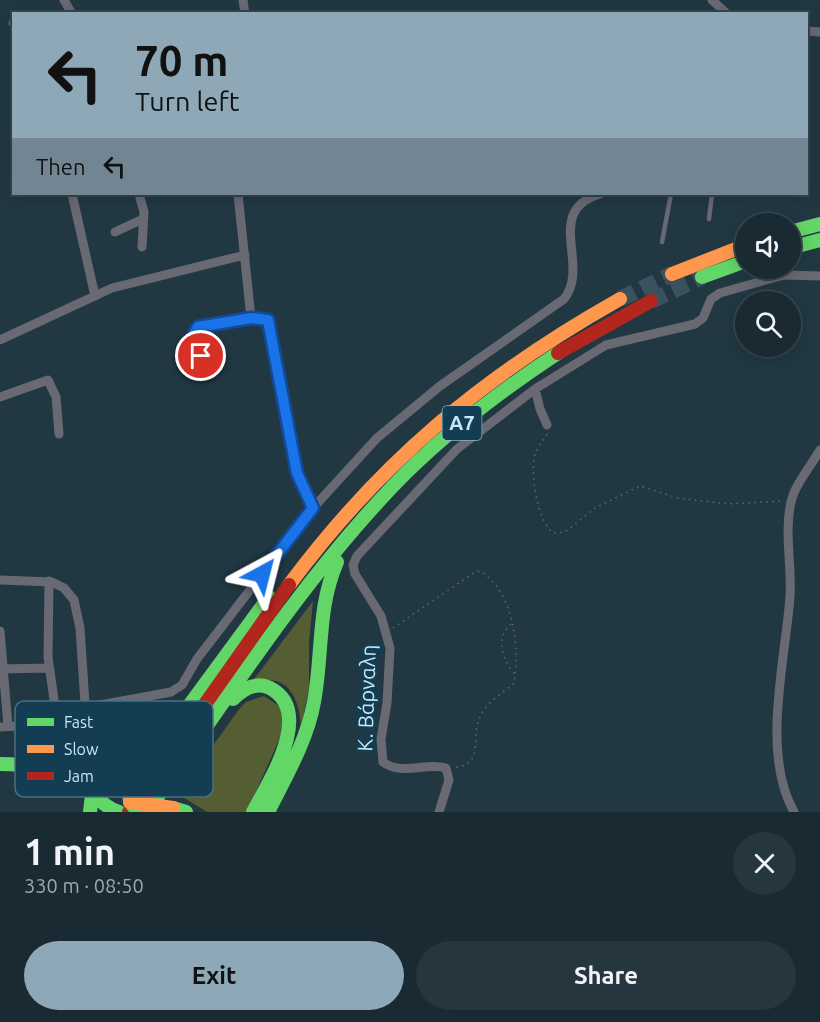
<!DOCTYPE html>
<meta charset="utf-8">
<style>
:root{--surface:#192a32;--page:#26363e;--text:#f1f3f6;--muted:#9fa7ac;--line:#37464d;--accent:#8ea8b7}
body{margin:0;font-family:Ubuntu,sans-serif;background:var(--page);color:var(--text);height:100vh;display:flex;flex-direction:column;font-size:22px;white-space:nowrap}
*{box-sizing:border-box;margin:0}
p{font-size:20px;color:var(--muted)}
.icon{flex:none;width:33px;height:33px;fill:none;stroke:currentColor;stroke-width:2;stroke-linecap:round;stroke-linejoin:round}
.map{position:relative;height:812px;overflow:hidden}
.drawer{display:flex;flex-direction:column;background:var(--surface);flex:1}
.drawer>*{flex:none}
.hud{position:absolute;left:12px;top:12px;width:796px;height:183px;border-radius:0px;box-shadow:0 3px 15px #0003,0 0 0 2px var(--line);background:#8ea8b7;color:#111;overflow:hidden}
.controls{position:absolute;left:735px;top:213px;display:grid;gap:12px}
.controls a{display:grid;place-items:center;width:66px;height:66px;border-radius:50%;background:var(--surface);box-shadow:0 3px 15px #0003,0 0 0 2px var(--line);font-size:30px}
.pin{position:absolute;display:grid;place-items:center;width:51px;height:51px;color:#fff;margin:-26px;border:3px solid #fff;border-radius:50%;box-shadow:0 2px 6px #0007}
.me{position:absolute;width:66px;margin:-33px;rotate:38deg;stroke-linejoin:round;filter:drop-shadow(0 0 4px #0008)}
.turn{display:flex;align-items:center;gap:21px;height:126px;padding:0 24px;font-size:27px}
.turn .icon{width:78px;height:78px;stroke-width:2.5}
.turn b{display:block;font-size:42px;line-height:51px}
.then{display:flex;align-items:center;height:57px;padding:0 24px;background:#0003;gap:12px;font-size:22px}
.round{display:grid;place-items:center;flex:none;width:63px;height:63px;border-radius:32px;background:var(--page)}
.overview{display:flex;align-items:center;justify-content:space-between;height:102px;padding:0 24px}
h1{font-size:36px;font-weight:700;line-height:45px}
.button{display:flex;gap:12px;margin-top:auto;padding:12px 24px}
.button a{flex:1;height:69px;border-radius:36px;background:var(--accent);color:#111;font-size:24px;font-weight:700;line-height:69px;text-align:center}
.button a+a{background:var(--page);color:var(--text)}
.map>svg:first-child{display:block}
</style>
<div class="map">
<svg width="820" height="812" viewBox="0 0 820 812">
<rect width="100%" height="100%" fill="#213843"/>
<path fill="#555d33" d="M313 601 309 642V688L301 729C300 696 285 668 249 686Z
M264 696 282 708 286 724 247 812H207L178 794 240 708 246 702Z"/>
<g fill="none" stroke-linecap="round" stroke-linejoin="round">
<path stroke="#3a525e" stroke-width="16" stroke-dasharray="16 8" stroke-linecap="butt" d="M620 299 672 274
M651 301 702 277"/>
<path stroke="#626871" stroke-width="1.5" stroke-dasharray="1.5 4.5" stroke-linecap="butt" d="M547 434C542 443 535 449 534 459 531 478 538 524 554 533L565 532 595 508 640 486 678 498 728 504 781 501
M511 624C494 639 503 660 515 675
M393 628 475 572 480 571C514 592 520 647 514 683 502 694 486 702 480 717 470 737 485 764 456 767"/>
<path stroke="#686973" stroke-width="4.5" d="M709 219 712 194
M662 242 671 194"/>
<path stroke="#686973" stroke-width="9" d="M64 0 72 14
M243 0 245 14
M712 0 727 14
M13 23 14 24
M807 31 820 32
M72 194 95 296
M139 194 144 212 142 247
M238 194 251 318
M115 232 143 219
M0 340 112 288 245 255
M201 356 193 336 198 327C212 323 256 313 268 320L296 473 313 508
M535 389 540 409 547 425
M0 397 48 380 56 397 59 434
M0 580 52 582 64 588 74 600 80 628 89 764 97 796
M49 581 48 657 57 721
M0 631 8 726
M0 669 49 668
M84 708 171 692 182 685 197 659 313 508 377 438 440 386 564 299C591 265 543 211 600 194
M0 727 47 724 85 714
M439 812 449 780 446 768C426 762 401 776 383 762L381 739 387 703 390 648 381 616 355 574 353 565 357 556 457 449 535 389 606 345 695 324 703 318 711 299 720 293 784 275 820 276
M794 812C761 753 785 662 790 597 792 566 784 532 791 502 795 484 811 466 820 450"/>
<path stroke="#63d668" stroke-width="14" d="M790 232 820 224
M790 248 820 240
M702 277 746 261
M233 699C243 689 256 681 270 688 315 712 269 781 253 812
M0 764C26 764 60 769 82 784 95 794 103 807 119 812
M130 802 129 793 138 775 269 597
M173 808 186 812
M90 812 92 794
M147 812C225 701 300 583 394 485 443 434 499 392 558 353
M268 812C286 776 307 741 314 702 323 654 317 608 337 562"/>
<path stroke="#ff974d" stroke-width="14" d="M672 274 746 245
M289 585C382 460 485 375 620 299"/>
<path stroke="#b3261e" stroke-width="14" d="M558 353 651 301
M129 812 289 585"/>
<path stroke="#63d668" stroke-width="14" d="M130 802 138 812"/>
<path stroke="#ff974d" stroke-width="14" d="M130 802 173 808"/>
</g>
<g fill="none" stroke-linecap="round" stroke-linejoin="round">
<g stroke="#114b97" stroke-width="15">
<path id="route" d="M201 356 193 336 198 327 251 318 268 320 297 473 313 508 262 574"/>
</g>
<use href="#route" stroke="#1a73e8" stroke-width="10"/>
</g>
<g text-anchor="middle" stroke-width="6" stroke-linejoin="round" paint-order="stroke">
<rect fill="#123d52" stroke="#92b3c5" stroke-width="1.5" x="442.5" y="406" width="39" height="34" rx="4.5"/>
<g font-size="20" font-weight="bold" fill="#c9e5f6">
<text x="462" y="430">Α7</text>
</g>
<g font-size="21" fill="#c9e5f6" stroke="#123d52">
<text transform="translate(367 698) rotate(-88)" y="7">Κ. Βάρναλη</text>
</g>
</g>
<rect x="15" y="701" width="198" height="96" rx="9" fill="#123d52" stroke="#496f83" stroke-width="1.5"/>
<rect x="27" y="718" width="27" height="8" fill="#63d668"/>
<rect x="27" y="745" width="27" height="8" fill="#ff974d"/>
<rect x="27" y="772" width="27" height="8" fill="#b3261e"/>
<g font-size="16" fill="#c9e5f6">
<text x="64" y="728">Fast</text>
<text x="64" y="755">Slow</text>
<text x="64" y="782">Jam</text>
</g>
</svg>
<div class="controls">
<a><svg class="icon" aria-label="sound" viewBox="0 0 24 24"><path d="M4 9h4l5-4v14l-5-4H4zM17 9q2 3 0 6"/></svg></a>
<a><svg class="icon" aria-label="search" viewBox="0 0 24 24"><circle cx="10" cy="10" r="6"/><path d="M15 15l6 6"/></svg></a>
</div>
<div class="pin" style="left:201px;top:356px;background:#d93025"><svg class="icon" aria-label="arrive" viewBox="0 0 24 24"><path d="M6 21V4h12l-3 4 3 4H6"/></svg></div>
<svg class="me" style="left:262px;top:574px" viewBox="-20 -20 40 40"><path d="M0-17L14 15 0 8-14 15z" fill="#1a73e8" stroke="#fff" stroke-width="4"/></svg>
<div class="hud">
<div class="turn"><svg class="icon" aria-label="left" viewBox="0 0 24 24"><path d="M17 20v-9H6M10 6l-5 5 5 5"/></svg><div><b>70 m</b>Turn left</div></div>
<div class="then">Then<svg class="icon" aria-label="left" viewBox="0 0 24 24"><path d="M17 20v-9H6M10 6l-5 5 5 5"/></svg></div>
</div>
</div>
<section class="drawer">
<div class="overview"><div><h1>1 min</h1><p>330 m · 08:50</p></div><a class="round"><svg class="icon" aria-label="close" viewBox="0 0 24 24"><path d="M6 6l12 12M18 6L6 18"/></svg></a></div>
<div class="button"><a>Exit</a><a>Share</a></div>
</section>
